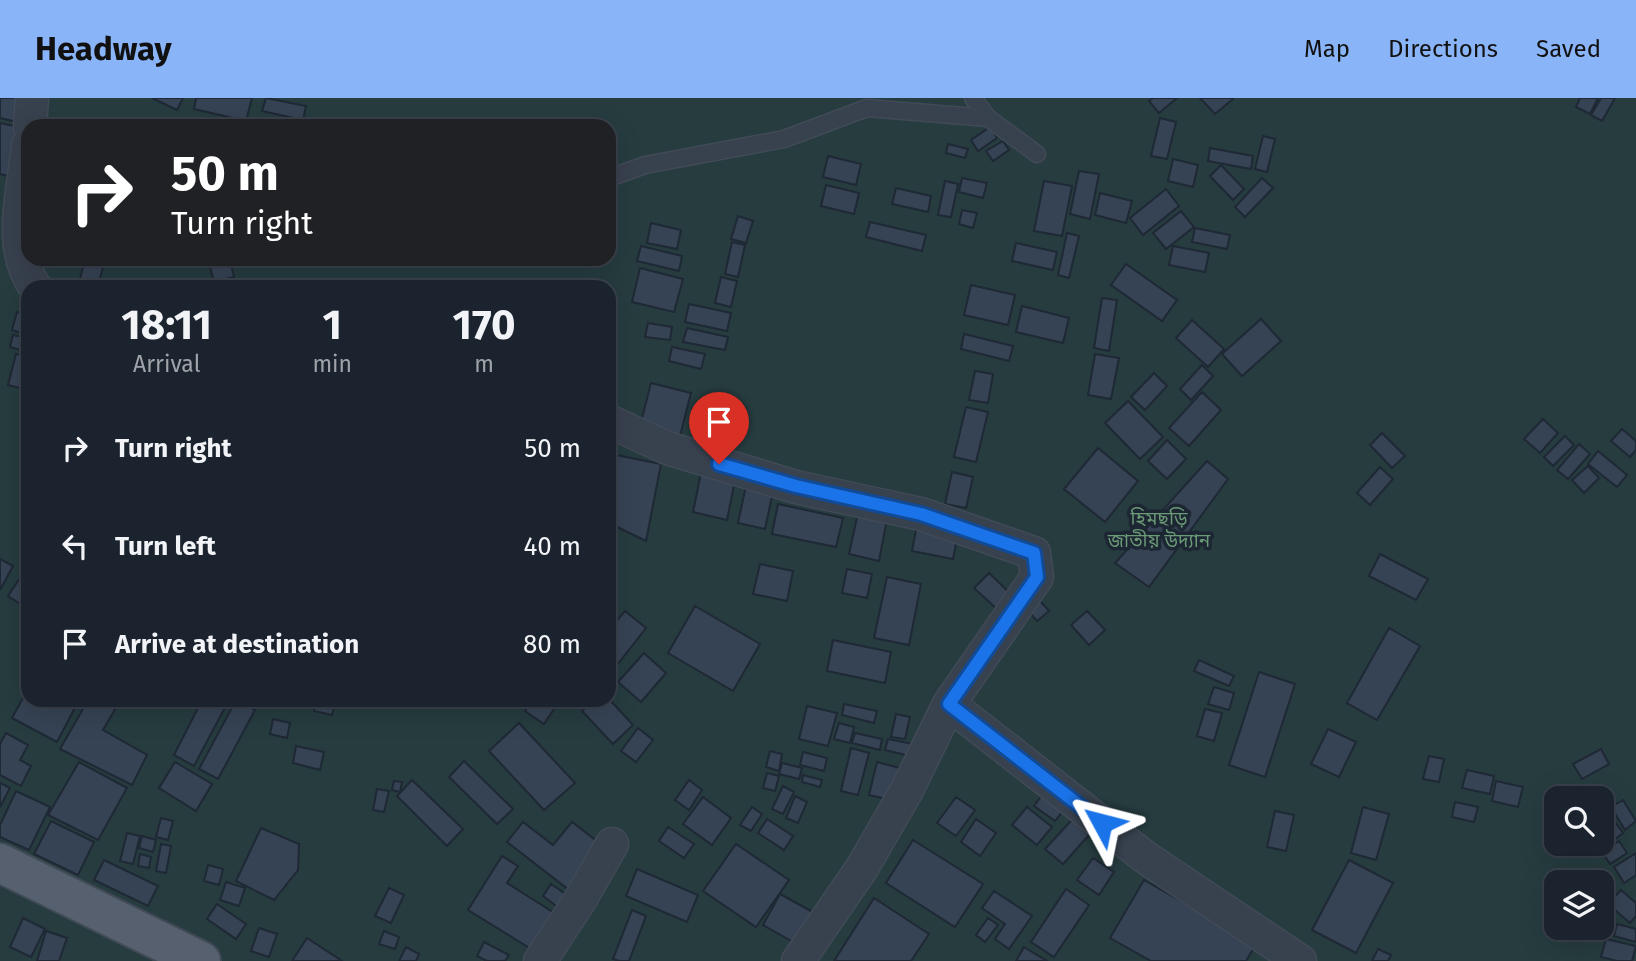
<!DOCTYPE html>
<meta charset="utf-8">
<style>
:root{--surface:#1b232e;--page:#242b36;--text:#f1f3f6;--muted:#a0a4aa;--line:#39404a;--accent:#8ab4f8}
body{margin:0;font-family:"Fira Sans","Noto Sans Bengali",sans-serif;background:var(--page);color:var(--text);height:100vh;display:flex;flex-direction:column;font-size:26px;white-space:nowrap}
*{box-sizing:border-box;margin:0}
p{font-size:23px;color:var(--muted)}
.icon{flex:none;width:38px;height:38px;fill:none;stroke:currentColor;stroke-width:2;stroke-linecap:round;stroke-linejoin:round}
.map{position:relative;flex:1;overflow:hidden}
.sheet{position:absolute;left:21px;top:182px;width:595px;height:427px;display:flex;flex-direction:column;background:var(--surface);border-radius:21px;box-shadow:0 7px 28px #0002,0 0 0 2px var(--line)}
.sheet>*{flex:none}
.banner{position:absolute;left:21px;top:21px;width:595px;height:147px;border-radius:21px;box-shadow:0 7px 28px #0002,0 0 0 2px var(--line);background:#202124;color:#fff;overflow:hidden}
.buttons{position:absolute;left:1544px;top:688px;display:grid;gap:14px}
.buttons a{display:grid;place-items:center;width:70px;height:70px;border-radius:14px;background:var(--surface);box-shadow:0 7px 28px #0002,0 0 0 2px var(--line);font-size:35px}
.pin{position:absolute;display:grid;place-items:center;width:60px;height:60px;color:#fff;margin:-72px -30px;border-radius:50% 50% 50% 0;rotate:-45deg;box-shadow:0 0 7px #0007}
.pin .icon{rotate:45deg}
.me{position:absolute;width:77px;margin:-38px;rotate:308deg;stroke-linejoin:round;filter:drop-shadow(0 0 5px #0008)}
.turn{display:flex;align-items:center;gap:24px;height:147px;padding:0 35px;font-size:32px}
.turn .icon{width:91px;height:91px;stroke-width:2.5}
.turn b{display:block;font-size:49px;line-height:60px}
.eta{display:flex;justify-content:space-evenly;align-items:center;height:119px;text-align:center}
.eta b{font-size:42px;font-weight:700;line-height:49px}
ul{padding:0;list-style:none}
li{display:flex;align-items:center;gap:21px;height:98px;padding:0 35px}
li div{flex:1}
li b{display:block;font-size:26px}
li em{font-style:normal}
header{display:flex;align-items:center;gap:42px;box-sizing:border-box;height:98px;padding:0 35px;background:var(--accent);color:#111}
header strong{font-size:33px}
nav{display:flex;gap:38px;margin-inline-start:auto;font-size:24px}
.map>svg:first-child{display:block}
</style>
<header>
<strong>Headway</strong>
<nav><a>Map</a><a>Directions</a><a>Saved</a></nav>
</header>
<div class="map">
<svg width="1636" height="863" viewBox="0 0 1636 863">
<rect width="100%" height="100%" fill="#242f3e"/>
<path fill="#263c3f" fill-rule="evenodd" d="M0 0H1636V863H0ZM28 28H609V161H28ZM28 189H609V602H28ZM1556 700H1601V746H1556ZM1556 784H1601V830H1556Z"/>
<path fill="#364354" stroke="#1f2835" stroke-width="2" d="M0 0H22L17 24 0 20Z
M152 0H183L177 12Z
M196 0H252L246 23 194 11Z
M266 0 306 8 303 22 262 13Z
M1153 0H1177L1159 15 1149 3Z
M1200 0H1232L1233 1 1215 16Z
M1580 0H1598L1590 16 1576 9Z
M1601 0H1615L1602 23 1591 17Z
M1160 20 1176 24 1167 61 1151 58Z
M195 22 220 28H194Z
M0 25 23 30 12 79 0 76Z
M990 29 997 40 978 53 971 42Z
M1263 38 1275 41 1267 74 1255 71Z
M1003 43 1009 52 993 63 986 53Z
M948 46 968 51 965 60 946 55Z
M1210 50 1253 58 1251 71 1208 63Z
M828 58 861 66 856 87 823 79Z
M1173 61 1198 67 1193 89 1168 83Z
M1221 67 1244 91 1233 102 1210 78Z
M1079 73 1099 76 1090 121 1070 116Z
M962 80 987 85 983 100 959 94Z
M1262 80 1273 90 1245 119 1235 109Z
M945 83 958 86 951 119 938 117Z
M1044 83 1072 88 1062 138 1034 133Z
M826 87 859 95 854 116 821 108Z
M896 90 931 98 928 114 892 106Z
M1166 91 1179 108 1143 137 1130 120Z
M1100 95 1132 103 1126 125 1095 117Z
M962 112 977 115 973 130 959 126Z
M1181 113 1194 129 1166 151 1153 135Z
M738 118 753 123 746 145 731 141Z
M870 124 926 137 922 153 866 139Z
M651 125 681 132 677 151 647 145Z
M1195 130 1230 137 1227 151 1192 144Z
M1067 135 1079 138 1069 180 1058 177Z
M732 144 745 147 738 179 725 176Z
M1016 145 1057 154 1053 172 1012 163Z
M641 148 682 158 679 173 637 163Z
M1173 148 1209 155 1205 174 1169 167Z
M85 161 104 164 98 189H78Z
M208 161H230L234 179 214 184Z
M344 161H367L365 169Z
M1126 166 1177 202 1162 223 1111 187Z
M640 170 683 181 674 214 632 204Z
M721 179 737 183 731 209 715 205Z
M971 187 1015 197 1008 227 964 217Z
M1102 200 1117 202 1109 253 1094 250Z
M689 206 731 215 727 233 685 224Z
M1022 208 1069 220 1063 245 1016 234Z
M17 214 28 217 25 236 12 232Z
M1261 221 1281 243 1242 278 1222 256Z
M1192 222 1224 251 1208 269 1176 240Z
M648 225 672 229 670 242 645 239Z
M687 230 728 239 725 252 683 244Z
M964 236 1013 248 1009 263 961 251Z
M13 237 28 240V254L10 249Z
M672 249 705 256 701 271 669 263Z
M16 256 28 258V292L8 287Z
M1095 256 1119 260 1111 301 1088 297Z
M1202 267 1213 278 1191 302 1180 291Z
M975 273 993 276 988 305 969 302Z
M1154 275 1167 288 1145 312 1131 299Z
M651 285 691 295 680 338 640 328Z
M1202 294 1221 312 1189 348 1169 330Z
M1128 303 1163 339 1140 361 1105 325Z
M966 309 988 314 976 364 954 359Z
M1543 321 1558 335 1540 355 1524 341Z
M1622 331 1636 343V352L1630 359 1611 343Z
M1382 335 1405 358 1392 370 1370 347Z
M1565 338 1574 347 1553 368 1544 359Z
M1167 342 1186 361 1167 381 1148 363Z
M1579 346 1590 356 1568 381 1557 372Z
M1098 350 1138 383 1105 424 1064 391Z
M1598 353 1627 377 1617 389 1588 366Z
M616 357 661 366 646 443 609 425V382Z
M1207 363 1228 381 1149 489 1115 465Z
M1588 368 1599 380 1584 395 1572 382Z
M1380 369 1393 381 1370 407 1357 395Z
M702 370 736 377 727 422 693 414Z
M952 374 973 379 966 410 945 406Z
M747 383 774 389 765 431 738 425Z
M778 406 843 420 836 449 772 436Z
M858 415 887 421 879 463 849 456Z
M917 427 958 436 953 461 912 453Z
M1380 456 1428 481 1416 502 1369 478Z
M0 461 13 468 0 492Z
M760 466 793 473 787 503 753 496Z
M847 471 872 476 867 500 842 495Z
M24 474 28 477V511L8 498Z
M989 475 1013 498 999 513 974 490Z
M887 479 921 486 909 547 874 540Z
M1035 497 1049 513 1037 523 1023 507Z
M695 508 760 546 733 593 668 555Z
M625 513 646 530 613 572 609 569V533Z
M1087 513 1105 532 1089 547 1071 527Z
M1389 530 1420 548 1377 622 1347 605Z
M833 542 891 554 885 585 827 573Z
M644 555 666 575 641 604 618 584Z
M1199 562 1234 578 1229 588 1194 573Z
M1259 574 1295 586 1265 679 1229 667Z
M1214 589 1234 595 1229 612 1208 606Z
M28 591V602H79L57 644 12 620Z
M609 601 633 627 613 646 582 613 594 602Z
M88 602 120 603 103 632 147 657 132 687 60 651Z
M202 602H229L194 668 174 657Z
M236 602 255 612 218 681 199 671Z
M316 602H336L332 617 314 613Z
M532 602H560L544 626 525 613Z
M844 606 877 613 874 625 842 617Z
M807 608 837 615 828 648 799 641Z
M1205 611 1222 615 1214 643 1197 638Z
M896 616 910 619 905 641 891 639Z
M273 621 290 625 287 640 270 636Z
M519 625 575 685 544 712 489 653Z
M839 625 854 629 850 645 834 641Z
M638 630 653 642 636 664 621 653Z
M1328 631 1356 644 1339 679 1311 666Z
M6 635 28 647 20 662 31 668 21 688 0 677V646Z
M855 635 882 641 880 652 852 645Z
M888 641 913 646 910 658 885 652Z
M296 648 324 654 320 672 293 665Z
M851 650 869 655 858 697 841 693Z
M1601 651 1609 666 1582 681 1573 666Z
M770 653 782 656 779 673 766 669Z
M803 654 827 660 824 673 800 667Z
M1429 658 1444 661 1439 684 1423 681Z
M464 663 513 711 497 726 449 679Z
M79 664 127 690 98 742 48 717Z
M175 664 212 686 196 713 159 690Z
M877 664 907 672 899 704 869 697Z
M782 665 802 670 799 681 779 676Z
M1467 672 1494 678 1490 696 1462 690Z
M767 675 779 678 775 693 763 690Z
M803 677 822 682 820 689 802 684Z
M412 682 463 731 447 748 397 698Z
M689 682 702 692 689 712 675 702Z
M394 683 402 684 400 694 392 692Z
M1496 683 1523 689 1518 709 1492 703Z
M0 685 10 690 0 709Z
M783 688 794 694 783 716 772 711Z
M1049 688 1070 704 1055 723 1034 708Z
M377 691 389 693 384 714 373 712Z
M16 693 50 709 29 752 0 739V727Z
M1590 693 1594 700H1579Z
M795 698 807 704 798 725 786 720Z
M703 699 731 720 712 747 683 726Z
M956 699 975 712 956 738 937 725Z
M1623 702 1636 723 1625 732 1611 709Z
M1455 704 1478 709 1474 724 1452 719Z
M752 709 762 716 751 733 740 727Z
M1027 709 1052 729 1037 747 1012 727Z
M1363 709 1389 716 1376 762 1351 755Z
M1604 709 1623 735 1614 742 1601 725V711Z
M1081 712 1098 727 1063 766 1045 751Z
M1275 713 1294 717 1286 753 1267 749Z
M161 720 173 723 168 742 156 739Z
M767 721 793 738 784 752 758 735Z
M976 721 996 735 980 758 961 744Z
M51 723 94 744 78 777 34 756Z
M523 724 553 747 572 724 607 751 573 795 507 744Z
M668 729 694 746 684 760 659 743Z
M261 730 299 746 298 772 274 802 236 783Z
M127 735 140 738 133 766 120 763Z
M142 738 156 742 153 754 139 750Z
M913 742 983 786 955 829 886 785Z
M1619 743 1627 755 1610 766 1602 754Z
M161 746 171 748 166 775 156 773Z
M736 746 789 782 756 829 703 793Z
M1636 755V777L1624 785 1614 769Z
M140 756 151 759 149 770 138 768Z
M502 758 518 768 507 785 559 818 536 854 468 812Z
M1093 760 1114 774 1099 797 1077 782Z
M104 762 158 788 148 808 94 782Z
M1349 762 1393 785 1356 855 1312 832Z
M208 767 223 771 219 787 204 783Z
M637 771 698 797 687 824 626 798Z
M1144 782 1256 846 1246 863H1151L1110 840Z
M226 784 245 790 239 808 220 802Z
M551 786 576 803 567 816 543 798Z
M389 790 404 797 391 825 375 818Z
M1066 791 1089 807 1054 859 1031 844Z
M1621 792 1636 805V818L1630 825 1608 806Z
M994 793 1032 818 1009 851 995 841 1005 826 982 810Z
M780 796 820 818 802 849 763 827Z
M874 800 929 836 911 863H834Z
M217 806 246 826 236 841 207 821Z
M632 812 646 818 629 863H619L613 861Z
M23 820 45 831 31 859 10 849Z
M988 820 998 827 985 844 976 837Z
M1617 826 1636 831V844L1614 838Z
M259 830 277 836 269 859 251 853Z
M46 833 67 840 59 863H37Z
M384 833 399 839 395 851 379 846Z
M307 840 342 863H292Z
M1606 841 1636 848 1632 863H1617L1601 859Z
M484 844 509 857 505 863H487L477 858Z
M406 849 419 856 416 863H399Z
M1024 849 1047 863H1016Z
M1378 851 1391 857 1388 863H1372Z"/>
<g fill="none" stroke-linecap="round" stroke-linejoin="round">
<g stroke="#414a57" stroke-width="19">
<path id="service" d="M973 0 988 20 1037 56
M609 80 645 67 784 41 867 10 988 20"/>
</g>
<g stroke="#414a57" stroke-width="35">
<path id="minor" d="M30 28 32 0
M28 47C24 94 6 147 35 189
M609 323 667 350 796 389 921 416 1034 455 1037 479 949 606 1145 759 1300 863
M540 863 580 802 612 746
M798 863 862 770 907 692 949 606"/>
</g>
<g stroke="#414a57" stroke-width="42">
<path id="primary" d="M0 765 201 863"/>
</g>
<use href="#service" stroke="#38414e" stroke-width="16"/>
<use href="#minor" stroke="#38414e" stroke-width="32"/>
<use href="#primary" stroke="#56606e" stroke-width="38"/>
</g>
<g fill="none" stroke-linecap="round" stroke-linejoin="round">
<g stroke="#114b97" stroke-width="18">
<path id="route" d="M719 366 796 388 921 416 1034 455 1037 479 949 606 1102 725"/>
</g>
<use href="#route" stroke="#1a73e8" stroke-width="12"/>
</g>
<g text-anchor="middle" stroke-width="7" stroke-linejoin="round" paint-order="stroke">
<g font-size="19" fill="#6b9a76" stroke="#1d2633">
<text x="1159" y="427">হিমছড়ি<tspan x="1159" dy="22">জাতীয় উদ্যান</tspan></text>
</g>
</g>
</svg>
<div class="buttons">
<a><svg class="icon" aria-label="search" viewBox="0 0 24 24"><circle cx="10" cy="10" r="6"/><path d="M15 15l6 6"/></svg></a>
<a><svg class="icon" aria-label="layers" viewBox="0 0 24 24"><path d="M12 4l9 5-9 5-9-5zM3 14l9 5 9-5"/></svg></a>
</div>
<div class="pin" style="left:719px;top:366px;background:#d93025"><svg class="icon" aria-label="arrive" viewBox="0 0 24 24"><path d="M6 21V4h12l-3 4 3 4H6"/></svg></div>
<svg class="me" style="left:1102px;top:725px" viewBox="-20 -20 40 40"><path d="M0-17L14 15 0 8-14 15z" fill="#1a73e8" stroke="#fff" stroke-width="4"/></svg>
<div class="banner">
<div class="turn"><svg class="icon" aria-label="right" viewBox="0 0 24 24"><path d="M7 20v-9h11M14 6l5 5-5 5"/></svg><div><b>50 m</b>Turn right</div></div>
</div>
<section class="sheet">
<div class="eta">
<div><b>18:11</b><p>Arrival</p></div>
<div><b>1</b><p>min</p></div>
<div><b>170</b><p>m</p></div>
</div>
<ul>
<li><svg class="icon" aria-label="right" viewBox="0 0 24 24"><path d="M7 20v-9h11M14 6l5 5-5 5"/></svg><div><b>Turn right</b></div><em>50 m</em></li>
<li><svg class="icon" aria-label="left" viewBox="0 0 24 24"><path d="M17 20v-9H6M10 6l-5 5 5 5"/></svg><div><b>Turn left</b></div><em>40 m</em></li>
<li><svg class="icon" aria-label="arrive" viewBox="0 0 24 24"><path d="M6 21V4h12l-3 4 3 4H6"/></svg><div><b>Arrive at destination</b></div><em>80 m</em></li>
</ul>
</section>
</div>
